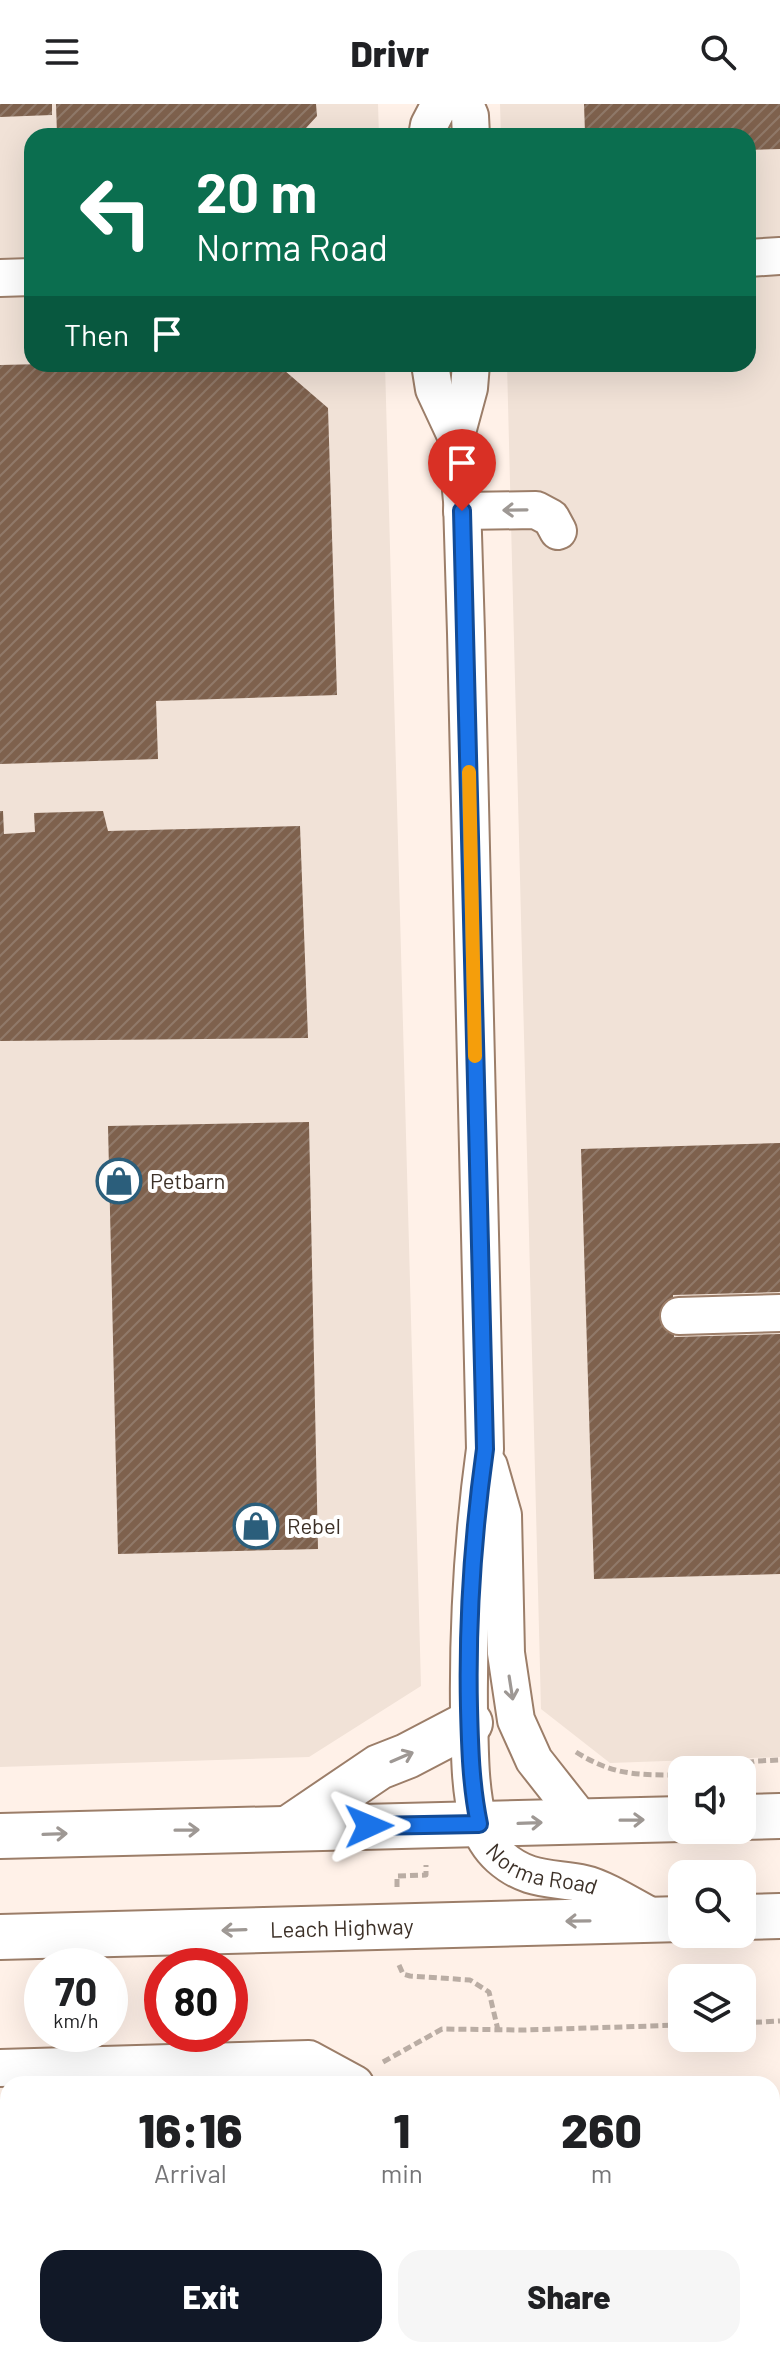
<!DOCTYPE html>
<style>
:root{--surface:#fff;--page:#f6f6f6;--text:#202124;--muted:#757577;--accent:#111827}
body{margin:0;font-family:Barlow,sans-serif;background:var(--page);color:var(--text);height:100vh;display:flex;flex-direction:column;font-size:30px;white-space:nowrap}
*{box-sizing:border-box;margin:0}
p{font-size:26px;color:var(--muted)}
.icon{flex:none;width:44px;height:44px;fill:none;stroke:currentColor;stroke-width:2;stroke-linecap:round;stroke-linejoin:round}
.map{position:relative;flex:1;overflow:hidden}
.panel{position:absolute;left:0px;top:1972px;width:780px;height:282px;display:flex;flex-direction:column;background:var(--surface);border-radius:24px 24px 0 0;box-shadow:0 8px 32px #0002}
.panel>*{flex:none}
.guide{position:absolute;left:24px;top:24px;width:732px;height:244px;border-radius:24px;box-shadow:0 8px 32px #0002;background:#0b6e4f;color:#fff;overflow:hidden}
.tools{position:absolute;left:668px;top:1652px;display:grid;gap:16px}
.tools a{display:grid;place-items:center;width:88px;height:88px;border-radius:16px;background:var(--surface);box-shadow:0 8px 32px #0002;font-size:40px}
.speed{position:absolute;left:24px;top:1844px;display:flex;gap:16px;font-size:40px;font-weight:700;text-align:center}
.speed>*{display:grid;place-content:center;width:104px;height:104px;border-radius:50%;background:var(--surface);box-shadow:0 8px 32px #0002;line-height:1}
.speed small{font-size:20px;font-weight:400}
.speed .limit{border:12px solid #d22;background:#fff;color:#111}
.pin{position:absolute;display:grid;place-items:center;width:68px;height:68px;color:#fff;margin:-82px -34px;border-radius:50% 50% 50% 0;rotate:-45deg;box-shadow:0 0 8px #0007}
.pin .icon{rotate:45deg}
.me{position:absolute;width:88px;margin:-44px;rotate:89deg;stroke-linejoin:round;filter:drop-shadow(0 0 6px #0008)}
.turn{display:flex;align-items:center;gap:28px;height:168px;padding:0 40px;font-size:36px}
.turn .icon{width:104px;height:104px;stroke-width:2.5}
.turn b{display:block;font-size:56px;line-height:68px}
.then{display:flex;align-items:center;height:76px;padding:0 40px;background:#0003;gap:16px;font-size:30px}
.eta{display:flex;justify-content:space-evenly;align-items:center;height:136px;text-align:center}
.eta b{font-size:48px;font-weight:800;line-height:56px}
.button{display:flex;gap:16px;margin-top:auto;padding:16px 40px}
.button a{flex:1;height:92px;border-radius:24px;background:var(--accent);color:#fff;font-size:32px;font-weight:800;line-height:92px;text-align:center}
.button a+a{background:var(--page);color:var(--text)}
header{display:flex;justify-content:space-between;align-items:center;height:104px;padding:0 40px;background:var(--surface);font-size:36px;font-weight:800}
.map>svg:first-child{display:block}
</style>
<header><svg class="icon" aria-label="menu" viewBox="0 0 24 24"><path d="M4 6h16M4 12h16M4 18h16"/></svg>Drivr<svg class="icon" aria-label="search" viewBox="0 0 24 24"><circle cx="10" cy="10" r="6"/><path d="M15 15l6 6"/></svg></header>
<div class="map">
<svg width="780" height="2253" viewBox="0 0 780 2253">
<defs>
<pattern id="building-hatch" width="6" height="6" patternUnits="userSpaceOnUse" patternTransform="scale(2)"><rect width="6" height="6" fill="#7e614d"/><path d="M-1 1l2-2M0 6l6-6M5 7l2-2" fill="none" stroke="#907969"/></pattern>
</defs>
<rect width="100%" height="100%" fill="#fff1e8"/>
<path fill="#f1e2d7" d="M0 0H378L379 32H32V260H385L421 1582 309 1653 0 1663Z
M500 0H780V1653L610 1659 541 1605 507 260H748V32H501Z"/>
<path fill="url(#building-hatch)" d="M0 0H52V11L0 13Z
M56 0H316L317 12 306 24 57 30Z
M584 0H780V45L748 46V32H588L585 29Z
M43 260H277L328 304 337 591 156 597 158 655 0 660V261Z
M0 707H3L4 730 35 728 34 709 103 707 108 727 300 722 308 934 0 937Z
M309 1018 318 1445 118 1450 108 1022Z
M780 1039V1188L673 1191 674 1233 780 1230V1470L594 1475 581 1045Z"/>
<g fill="none" stroke-linecap="round" stroke-linejoin="round">
<g stroke="#9c7e69" stroke-width="40">
<g id="minor">
<path d="M465 0 470 12 471 32"/>
<path d="M427 32 429 21 440 0"/>
<path d="M748 154 780 152"/>
<path d="M0 174 32 173"/>
<path d="M430 260 434 285 456 332"/>
<path id="s1" d="M471 260 469 284 456 332 462 397 466 529 485 1345C473 1433 468 1520 469 1607 470 1644 469 1681 478 1717 481 1730 490 1744 500 1753 528 1778 552 1773 585 1780 604 1784 638 1806 656 1815"/>
<path d="M462 407 536 406 551 414 558 427"/>
<path d="M679 1212 780 1209"/>
<path d="M489 1362 503 1411 506 1549 516 1616 534 1656 582 1717"/>
<path d="M0 1964 309 1955 355 1980"/>
<path d="M363 2246V2253"/>
</g>
</g>
<g stroke="#9c7e69" stroke-width="48">
<g id="highway">
<path d="M742 1713 780 1712"/>
<path d="M289 1724 379 1663 407 1652 470 1619"/>
<path d="M0 1732 682 1715"/>
<path d="M742 1813 780 1812"/>
<path id="s2" d="M0 1833 682 1815"/>
</g>
</g>
<path stroke="#baada4" stroke-width="5" stroke-dasharray="8 4" stroke-linecap="butt" d="M576 1648C614 1672 639 1671 682 1671
M711 1666 756 1657 780 1656
M397 1783V1772L426 1771V1761
M399 1861 403 1870 410 1872 470 1876 489 1888 498 1926
M742 1919 780 1917
M383 1958 442 1925 524 1926 682 1921"/>
<use href="#minor" stroke="#fff" stroke-width="36"/>
<use href="#highway" stroke="#fff" stroke-width="44"/>
</g>
<defs><path id="oneway-shaft" d="M-6 0H5M1.5-3L5.5 0L1.5 3" fill="none" stroke-width="1.6" stroke-linecap="round" stroke-linejoin="round" transform="scale(2)"/></defs>
<g stroke="#9e9894">
<use href="#oneway-shaft" transform="translate(515 406) rotate(179)"/>
<use href="#oneway-shaft" transform="translate(511 1584) rotate(81)"/>
<use href="#oneway-shaft" transform="translate(402 1653) rotate(-23)"/>
<use href="#oneway-shaft" transform="translate(632 1716) rotate(-1)"/>
<use href="#oneway-shaft" transform="translate(530 1719) rotate(-2)"/>
<use href="#oneway-shaft" transform="translate(187 1726) rotate(-1)"/>
<use href="#oneway-shaft" transform="translate(55 1730) rotate(-2)"/>
<use href="#oneway-shaft" transform="translate(578 1817) rotate(179)"/>
<use href="#oneway-shaft" transform="translate(234 1826) rotate(178)"/>
</g>
<g fill="none" stroke-linecap="round" stroke-linejoin="round">
<g stroke="#114b97" stroke-width="20">
<path id="route" d="M369 1722 479 1720C471 1681 470 1644 469 1604 467 1517 473 1431 485 1345L462 407"/>
</g>
<use href="#route" stroke="#1a73e8" stroke-width="14"/>
<path stroke="#f59e0b" stroke-width="14" d="M469 668 475 952"/>
</g>
<defs>
<g id="shop-ring" transform="scale(2.3)"><circle r="9.5" fill="#fff" stroke="#2b5e7b" stroke-width="1.5"/><path d="M-5-2.5h2.3a2.7 3.5 0 0 1 5.4 0H5L5.5 6h-11ZM-1.5-2.5h3a1.5 2.3 0 0 0-3 0Z" fill="#2b5e7b"/></g>
</defs>
<g fill-rule="evenodd">
<use href="#shop-ring" x="119" y="1077"/>
<use href="#shop-ring" x="256" y="1422"/>
</g>
<g text-anchor="middle" stroke-width="8" stroke-linejoin="round" paint-order="stroke">
<g font-size="22" fill="#3d3128" stroke="#fff" text-anchor="start">
<text x="150" y="1085">Petbarn</text>
<text x="287" y="1430">Rebel</text>
</g>
<g font-size="22" fill="#3d3128" stroke="#fff">
<text dy="8" stroke="none"><textPath href="#s1" startOffset="1548">Norma Road</textPath></text>
<text dy="8" stroke="none"><textPath href="#s2" startOffset="342">Leach Highway</textPath></text>
</g>
</g>
</svg>
<div class="tools">
<a><svg class="icon" aria-label="sound" viewBox="0 0 24 24"><path d="M4 9h4l5-4v14l-5-4H4zM17 9q2 3 0 6"/></svg></a>
<a><svg class="icon" aria-label="search" viewBox="0 0 24 24"><circle cx="10" cy="10" r="6"/><path d="M15 15l6 6"/></svg></a>
<a><svg class="icon" aria-label="layers" viewBox="0 0 24 24"><path d="M12 4l9 5-9 5-9-5zM3 14l9 5 9-5"/></svg></a>
</div>
<div class="speed"><div>70<small>km/h</small></div><div class="limit">80</div></div>
<div class="pin" style="left:462px;top:407px;background:#d93025"><svg class="icon" aria-label="arrive" viewBox="0 0 24 24"><path d="M6 21V4h12l-3 4 3 4H6"/></svg></div>
<svg class="me" style="left:369px;top:1722px" viewBox="-20 -20 40 40"><path d="M0-17L14 15 0 8-14 15z" fill="#1a73e8" stroke="#fff" stroke-width="4"/></svg>
<div class="guide">
<div class="turn"><svg class="icon" aria-label="left" viewBox="0 0 24 24"><path d="M17 20v-9H6M10 6l-5 5 5 5"/></svg><div><b>20 m</b>Norma Road</div></div>
<div class="then">Then<svg class="icon" aria-label="arrive" viewBox="0 0 24 24"><path d="M6 21V4h12l-3 4 3 4H6"/></svg></div>
</div>
<section class="panel">
<div class="eta">
<div><b>16:16</b><p>Arrival</p></div>
<div><b>1</b><p>min</p></div>
<div><b>260</b><p>m</p></div>
</div>
<div class="button"><a>Exit</a><a>Share</a></div>
</section>
</div>
